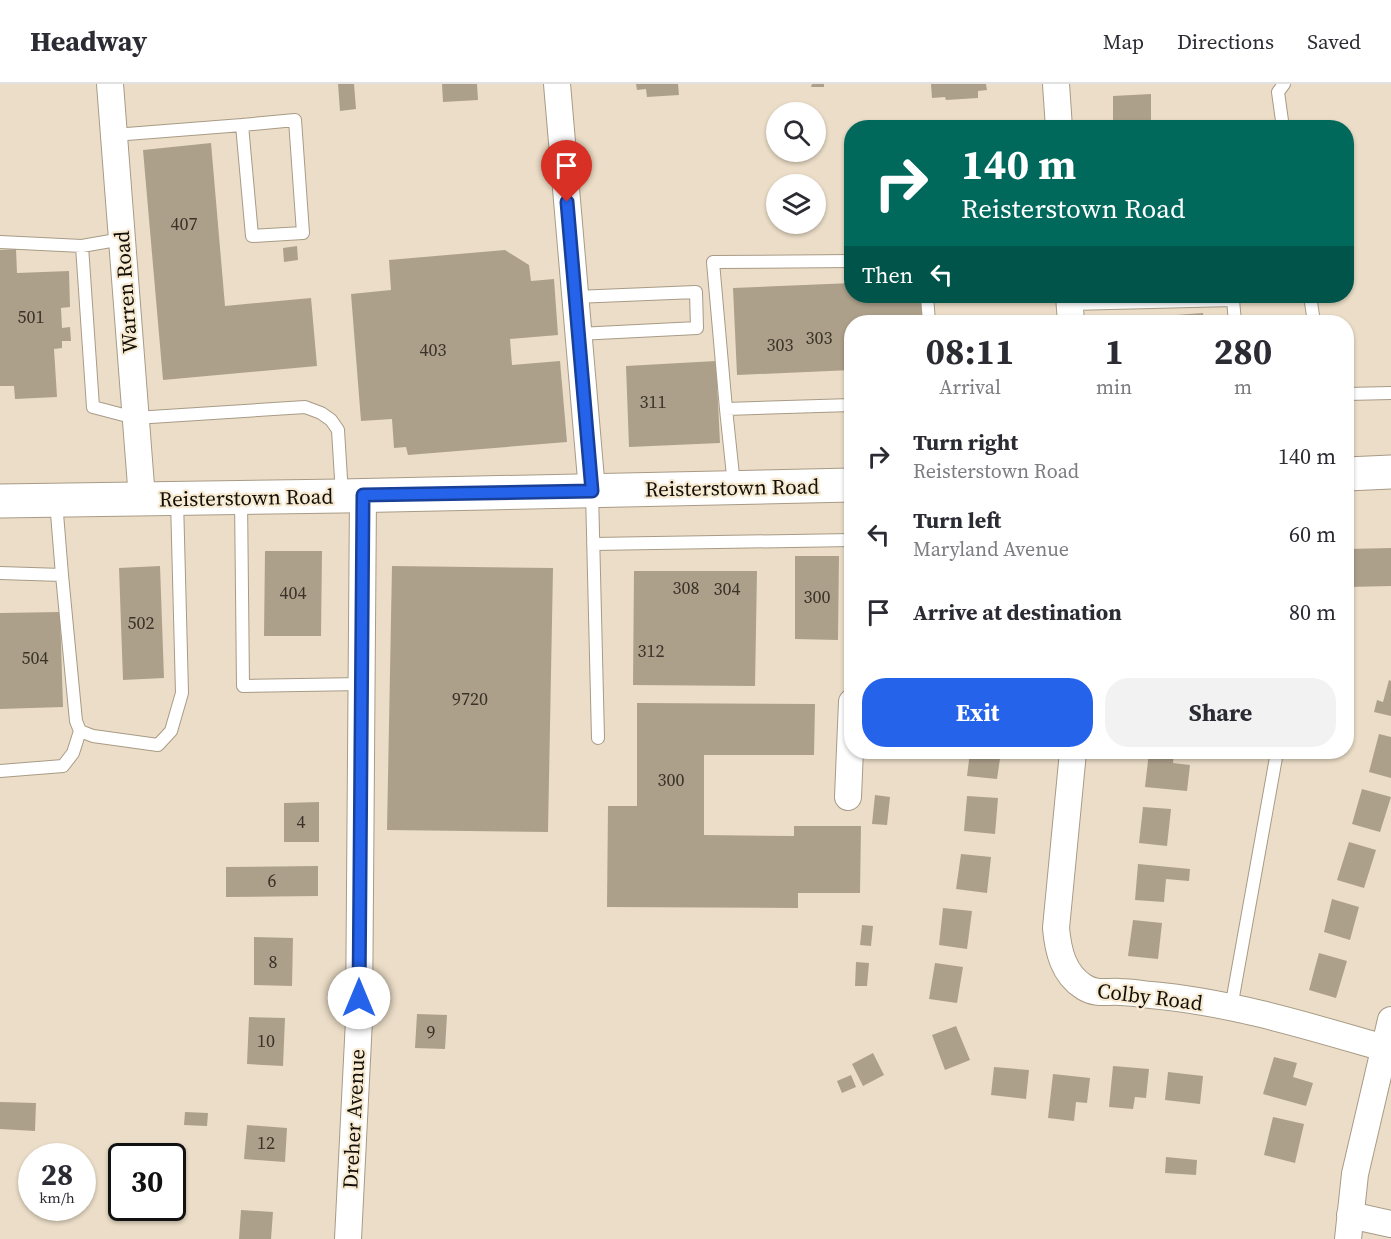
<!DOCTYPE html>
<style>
:root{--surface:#fff;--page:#f2f2f3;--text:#2b2b33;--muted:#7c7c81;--line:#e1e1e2;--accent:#2563eb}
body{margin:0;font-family:"Source Serif 4",serif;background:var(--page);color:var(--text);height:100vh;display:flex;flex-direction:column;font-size:22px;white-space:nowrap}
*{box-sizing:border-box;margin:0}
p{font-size:20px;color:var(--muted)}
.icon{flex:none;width:33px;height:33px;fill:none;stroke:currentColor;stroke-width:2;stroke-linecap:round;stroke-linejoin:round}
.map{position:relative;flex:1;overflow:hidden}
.drawer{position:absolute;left:844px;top:231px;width:510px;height:444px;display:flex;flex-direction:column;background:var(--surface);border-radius:24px;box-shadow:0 2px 4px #0004}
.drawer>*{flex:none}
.top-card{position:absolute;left:844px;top:36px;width:510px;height:183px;border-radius:24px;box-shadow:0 2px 4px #0004;background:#00695c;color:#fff;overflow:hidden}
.buttons{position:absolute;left:766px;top:18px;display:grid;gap:12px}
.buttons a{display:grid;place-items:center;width:60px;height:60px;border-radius:50%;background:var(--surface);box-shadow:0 2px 4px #0004;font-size:30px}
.speed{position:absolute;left:18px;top:1059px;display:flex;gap:12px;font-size:30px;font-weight:700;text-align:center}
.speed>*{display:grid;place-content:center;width:78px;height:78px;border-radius:50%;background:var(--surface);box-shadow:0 2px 4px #0004;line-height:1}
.speed small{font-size:15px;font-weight:400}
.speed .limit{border:3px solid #111;border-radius:9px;background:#fff;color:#111}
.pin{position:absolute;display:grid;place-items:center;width:51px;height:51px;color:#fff;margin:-62px -26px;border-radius:50% 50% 50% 0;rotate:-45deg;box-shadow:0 0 6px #0007}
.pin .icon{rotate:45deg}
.me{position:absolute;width:66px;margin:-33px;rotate:0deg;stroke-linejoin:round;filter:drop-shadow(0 0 4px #0008)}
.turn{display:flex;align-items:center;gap:21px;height:126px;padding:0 18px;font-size:27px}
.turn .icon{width:78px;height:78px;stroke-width:2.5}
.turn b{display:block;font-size:42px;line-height:51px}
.then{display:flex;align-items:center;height:57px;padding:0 18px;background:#0003;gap:12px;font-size:22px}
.eta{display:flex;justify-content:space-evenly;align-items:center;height:102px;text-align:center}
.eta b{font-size:36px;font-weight:700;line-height:42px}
.primary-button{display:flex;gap:12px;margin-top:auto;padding:12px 18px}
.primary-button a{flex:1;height:69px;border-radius:24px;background:var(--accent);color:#fff;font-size:24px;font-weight:700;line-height:69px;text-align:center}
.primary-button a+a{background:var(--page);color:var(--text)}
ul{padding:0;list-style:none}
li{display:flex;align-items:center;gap:18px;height:78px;padding:0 18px}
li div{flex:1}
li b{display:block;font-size:22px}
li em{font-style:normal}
header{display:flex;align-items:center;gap:36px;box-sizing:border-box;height:84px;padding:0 30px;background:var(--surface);border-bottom:2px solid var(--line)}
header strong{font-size:28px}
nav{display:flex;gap:33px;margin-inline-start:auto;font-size:21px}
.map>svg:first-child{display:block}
</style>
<header>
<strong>Headway</strong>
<nav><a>Map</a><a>Directions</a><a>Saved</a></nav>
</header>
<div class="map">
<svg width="1391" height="1155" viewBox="0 0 1391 1155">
<rect width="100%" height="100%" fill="#ebddc7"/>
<path fill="#ada08a" d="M338 0H354L356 25 340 27Z
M442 0H477L478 16 443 18Z
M636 0H678L679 11 647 13 646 5 637 6Z
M812 0H824V3H811Z
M931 0H986L987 6 978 7V14L946 16 945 13 932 14Z
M1151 10V44H1113V12Z
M211 59 225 222 311 214 317 282 163 296 143 66Z
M297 162 298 176 284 178 283 164Z
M16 165 17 189 69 187 70 223 61 224 62 244 70 243 71 257H62V264L54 265 57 313 15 315 14 302H0V166Z
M505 166 529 181 531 197 554 195 558 251 510 255 512 281 560 277 567 358 408 371 406 363 394 364 392 335 361 337 351 210 391 206 389 176Z
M852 199V212H923L924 238H852V286L737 291 733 204Z
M1203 229 1204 238H1110V236Z
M716 277 720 359 629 363 626 282Z
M1391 464V502L1348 503 1347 465Z
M265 467H322L321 552H264Z
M795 472H839L838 556 795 555Z
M160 482 164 594 123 596 119 484Z
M392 482 553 484 548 748 387 746Z
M634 487H757L755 602 633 601Z
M60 528 63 623 0 625V529Z
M1389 596 1391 597V632L1374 628 1377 616 1383 618Z
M637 619 815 620 814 671H704V751L794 752V742H861L860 809H798V824L607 823 608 722H637Z
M1379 650 1391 653V694L1369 688Z
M970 668H1001L997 695 967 692Z
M1149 668H1174L1173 679 1190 681 1187 707 1145 703Z
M1362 705 1391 713 1380 748 1352 740Z
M875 711 890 713 887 741 872 740Z
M967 712 998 714 995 750 964 747Z
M319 718V758H284V719Z
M1143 723 1171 725 1167 762 1139 759Z
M1349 758 1376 766 1364 804 1337 796Z
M961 770 991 773 987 809 956 805Z
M1138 780 1190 785 1189 797 1166 795 1164 818 1135 816Z
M318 782V812L226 813V783Z
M1332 815 1359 823 1350 856 1324 848Z
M943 824 972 827 967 865 939 861Z
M1133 836 1162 839 1158 875 1128 872Z
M862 841 873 842 871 862 860 861Z
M254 853 293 854 292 902 254 901Z
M1319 869 1347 877 1336 914 1309 906Z
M856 878 869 879 867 902H855Z
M935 879 963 883 957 919 929 915Z
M417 930 447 931 445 965 415 964Z
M249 933 285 934 283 982 247 980Z
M956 942 970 976 945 986 932 951Z
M873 969 884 991 863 1002 852 980Z
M1274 973 1297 979 1293 993 1313 999 1306 1022 1263 1010Z
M1113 982 1149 985 1146 1014 1135 1013 1133 1025 1109 1023Z
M994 983 1029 986 1026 1015 991 1011Z
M1168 988 1203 992 1200 1020 1165 1016Z
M1053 990 1090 994 1087 1019 1076 1018 1074 1037 1048 1034Z
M851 991 856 1003 842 1009 837 997Z
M0 1018 36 1019 35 1047 0 1045Z
M185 1028 208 1029 207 1042 184 1041Z
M1273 1033 1304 1040 1295 1079 1264 1071Z
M247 1041 287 1044 285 1078 244 1075Z
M1166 1073 1197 1076 1196 1091 1165 1089Z
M241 1126 273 1128 271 1155H239Z"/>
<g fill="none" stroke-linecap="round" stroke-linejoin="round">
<g stroke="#a89b86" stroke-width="14">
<path id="service" d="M1283 44 1278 8 1284 0
M114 51 242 41 252 152 303 149 295 36 242 41
M0 158 82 162 122 155
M82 162 93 323 135 334 305 323 321 329 331 336 338 346 342 411
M927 212 929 238
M1310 212 1314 238
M575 213 696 208 697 244 578 250
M1070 220 1233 216 1235 238
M1347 310 1391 309
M726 325 713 178 852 177
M734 401 726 325 852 321
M592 408 598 654
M241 414 243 602 362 600
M593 460 852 456
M0 489 62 491 56 417
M62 491 76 637 80 647 93 652 158 661 171 647 182 609 177 416
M0 687 63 682 73 669 80 647
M1231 924 1277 668"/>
</g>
<g stroke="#a89b86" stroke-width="28">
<path id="minor" d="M110 0 142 415
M557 0 592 407
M1056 0 1059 44
M1069 212 1071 238
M1073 668 1056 844C1058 866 1063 890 1084 903 1097 911 1106 907 1120 908 1130 908 1141 910 1151 911 1230 918 1308 942 1384 964
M848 713 852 618
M1350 1131 1391 1140
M348 1155 359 936 363 411
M1348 1155 1355 1090 1391 936"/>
</g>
<g stroke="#a89b86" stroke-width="35">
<path id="primary" d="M1347 390 1391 388
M0 417 342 412 852 401"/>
</g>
<use href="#service" stroke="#fff" stroke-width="12"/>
<use href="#minor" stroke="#fff" stroke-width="26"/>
<use href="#primary" stroke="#fff" stroke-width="33"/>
</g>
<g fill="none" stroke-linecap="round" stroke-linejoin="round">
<g stroke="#184099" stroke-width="15">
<path id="route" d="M359 914 363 411 592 407 567 118"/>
</g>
<use href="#route" stroke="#2563eb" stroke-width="10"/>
</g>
<g text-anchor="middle" stroke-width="4.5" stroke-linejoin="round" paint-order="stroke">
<g font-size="18" fill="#3a3228">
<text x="184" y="146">407</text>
<text x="31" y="239">501</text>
<text x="819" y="260">303</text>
<text x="780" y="267">303</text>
<text x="433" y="272">403</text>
<text x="653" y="324">311</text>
<text x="686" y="510">308</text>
<text x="727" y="511">304</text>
<text x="293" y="515">404</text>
<text x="817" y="519">300</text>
<text x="141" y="545">502</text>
<text x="651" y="573">312</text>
<text x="35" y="580">504</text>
<text x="470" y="621">9720</text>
<text x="671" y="702">300</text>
<text x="301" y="744">4</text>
<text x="272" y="803">6</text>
<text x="273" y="884">8</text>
<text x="431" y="954">9</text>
<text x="266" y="963">10</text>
<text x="266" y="1065">12</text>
</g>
<g font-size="21" fill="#130e07" stroke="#f8ebd3">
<text transform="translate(126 208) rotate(-94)" y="7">Warren Road</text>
<text transform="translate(732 404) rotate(-1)" y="7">Reisterstown Road</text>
<text transform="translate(246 414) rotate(-1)" y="7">Reisterstown Road</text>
<text transform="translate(1150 913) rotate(7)" y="7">Colby Road</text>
<text transform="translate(354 1035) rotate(-87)" y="7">Dreher Avenue</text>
</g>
</g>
</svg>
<div class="buttons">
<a><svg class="icon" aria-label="search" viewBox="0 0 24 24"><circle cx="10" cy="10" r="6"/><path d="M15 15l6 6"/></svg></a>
<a><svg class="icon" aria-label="layers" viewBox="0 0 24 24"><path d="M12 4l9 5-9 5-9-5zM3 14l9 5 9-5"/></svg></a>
</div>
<div class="speed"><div>28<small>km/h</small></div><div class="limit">30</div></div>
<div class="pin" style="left:567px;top:118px;background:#d93025"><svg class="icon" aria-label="arrive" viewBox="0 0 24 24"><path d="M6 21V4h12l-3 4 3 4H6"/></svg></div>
<svg class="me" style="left:359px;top:914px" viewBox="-20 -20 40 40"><circle r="19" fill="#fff"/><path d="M0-13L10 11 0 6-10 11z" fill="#2563eb"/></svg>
<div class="top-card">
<div class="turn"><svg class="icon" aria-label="right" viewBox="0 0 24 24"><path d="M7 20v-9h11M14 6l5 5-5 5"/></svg><div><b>140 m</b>Reisterstown Road</div></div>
<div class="then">Then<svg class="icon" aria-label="left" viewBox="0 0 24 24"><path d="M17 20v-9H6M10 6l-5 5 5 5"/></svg></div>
</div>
<section class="drawer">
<div class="eta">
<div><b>08:11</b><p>Arrival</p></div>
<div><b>1</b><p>min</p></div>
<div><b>280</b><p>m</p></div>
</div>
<ul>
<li><svg class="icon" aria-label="right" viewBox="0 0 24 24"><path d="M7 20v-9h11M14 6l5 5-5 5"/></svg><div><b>Turn right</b><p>Reisterstown Road</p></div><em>140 m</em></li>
<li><svg class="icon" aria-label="left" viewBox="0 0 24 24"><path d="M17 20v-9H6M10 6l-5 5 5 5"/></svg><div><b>Turn left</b><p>Maryland Avenue</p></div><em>60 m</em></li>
<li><svg class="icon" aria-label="arrive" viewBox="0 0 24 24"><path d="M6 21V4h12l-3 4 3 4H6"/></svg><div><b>Arrive at destination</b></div><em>80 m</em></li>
</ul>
<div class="primary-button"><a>Exit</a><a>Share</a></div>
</section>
</div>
